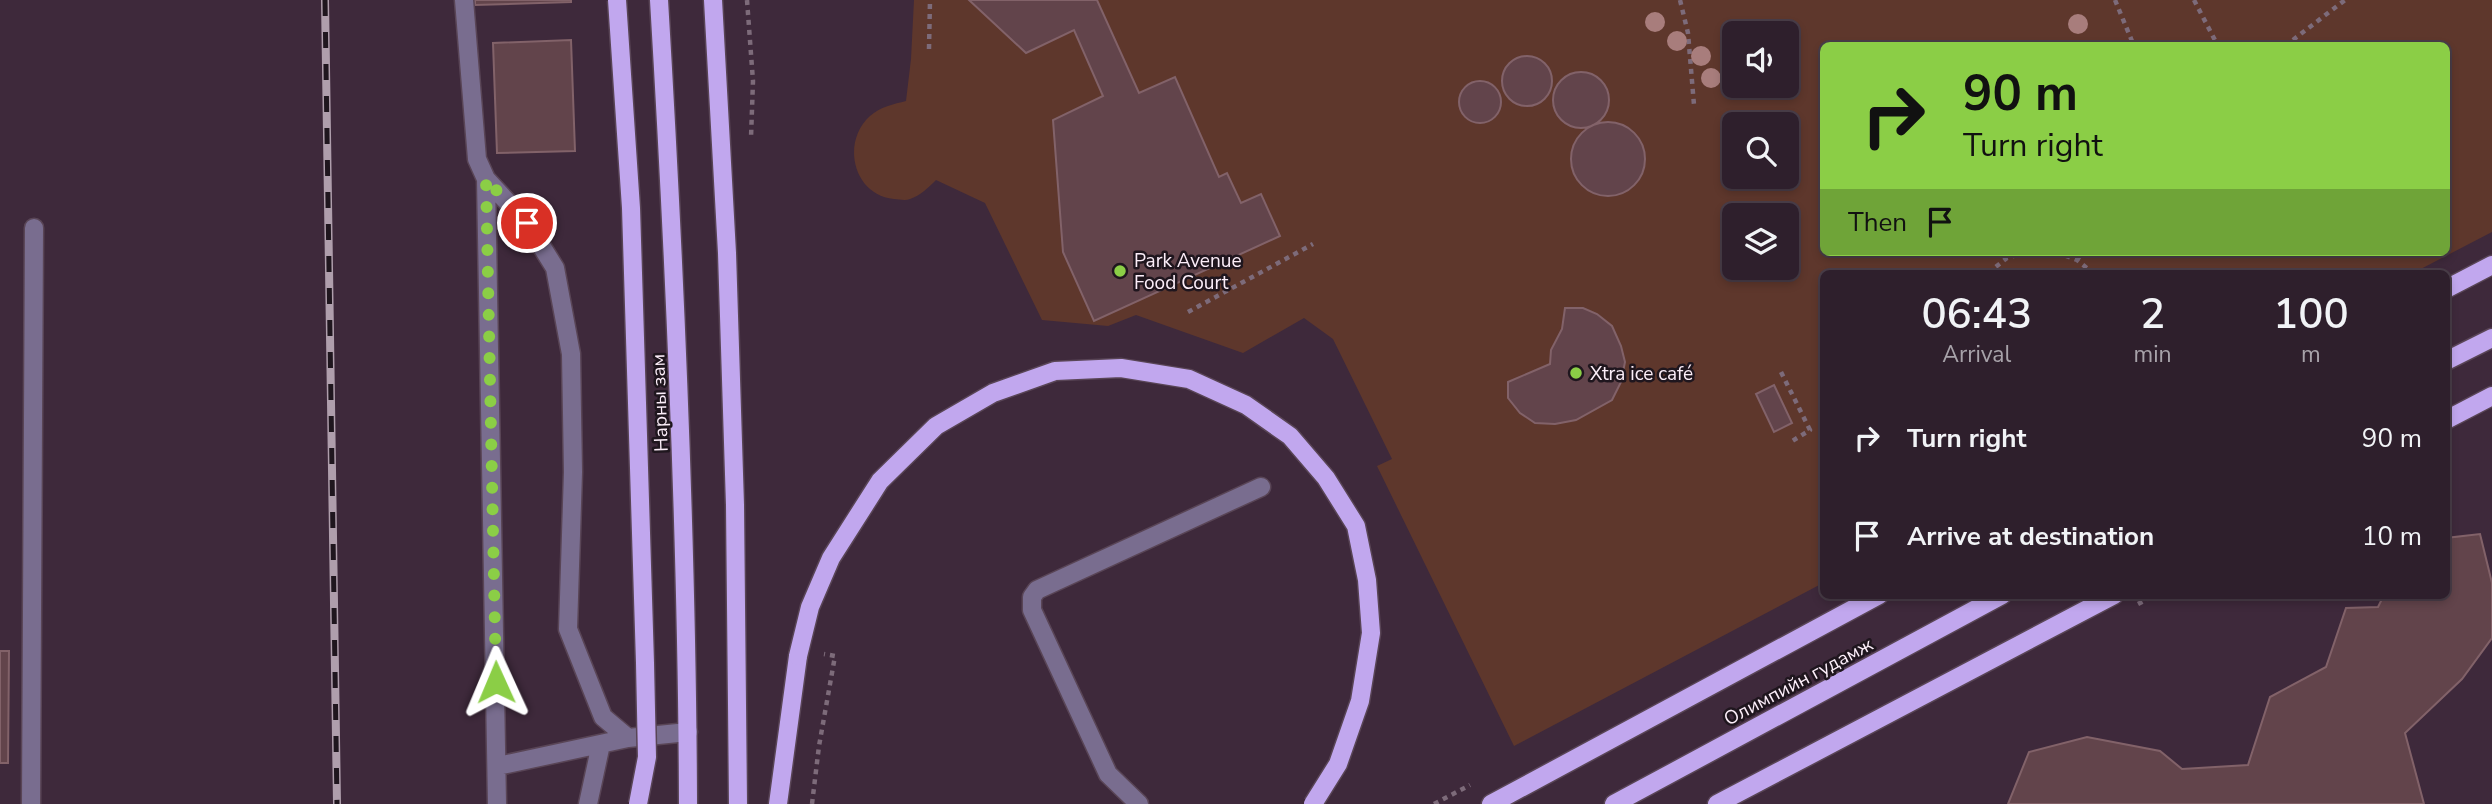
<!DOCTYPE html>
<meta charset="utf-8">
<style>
:root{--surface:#2e1f2c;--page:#362734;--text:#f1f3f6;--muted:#a7a2a9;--line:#493d48}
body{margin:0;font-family:"Nunito Sans",sans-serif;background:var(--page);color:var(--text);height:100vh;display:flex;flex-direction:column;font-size:26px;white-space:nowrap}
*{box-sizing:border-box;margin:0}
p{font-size:23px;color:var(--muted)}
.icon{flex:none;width:38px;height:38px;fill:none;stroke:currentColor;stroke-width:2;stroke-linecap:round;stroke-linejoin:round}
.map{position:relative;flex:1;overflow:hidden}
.drawer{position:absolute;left:1820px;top:270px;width:630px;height:329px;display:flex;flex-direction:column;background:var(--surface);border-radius:10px;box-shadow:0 4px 10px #0003,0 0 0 2px var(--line)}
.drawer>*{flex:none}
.top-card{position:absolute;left:1820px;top:42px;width:630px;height:214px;border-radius:10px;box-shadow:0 4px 10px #0003,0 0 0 2px var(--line);background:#8bce46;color:#111;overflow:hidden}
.fabs{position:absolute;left:1722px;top:21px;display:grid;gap:14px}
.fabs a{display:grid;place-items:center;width:77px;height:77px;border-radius:10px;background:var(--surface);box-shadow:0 4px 10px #0003,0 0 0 2px var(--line);font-size:35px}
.pin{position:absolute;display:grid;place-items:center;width:60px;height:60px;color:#fff;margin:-30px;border:4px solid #fff;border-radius:50%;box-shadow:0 2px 7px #0007}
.me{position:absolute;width:77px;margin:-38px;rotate:359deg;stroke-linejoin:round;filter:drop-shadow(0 0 5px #0008)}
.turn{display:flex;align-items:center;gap:24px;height:147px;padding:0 28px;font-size:32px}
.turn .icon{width:91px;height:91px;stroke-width:2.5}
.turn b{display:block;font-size:49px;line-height:60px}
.then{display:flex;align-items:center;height:66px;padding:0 28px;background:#0003;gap:14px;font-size:26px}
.eta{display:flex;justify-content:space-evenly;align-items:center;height:119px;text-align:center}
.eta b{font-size:42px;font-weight:600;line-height:49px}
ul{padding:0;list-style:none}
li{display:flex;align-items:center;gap:21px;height:98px;padding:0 28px}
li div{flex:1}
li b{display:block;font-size:26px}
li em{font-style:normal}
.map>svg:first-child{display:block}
</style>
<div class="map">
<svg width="2492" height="804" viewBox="0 0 2492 804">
<rect width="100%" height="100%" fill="#3e293b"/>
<path fill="#5e372c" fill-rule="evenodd" d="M914 0H2492V232L2413 273H1824L1823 583 1514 746 1377 466 1392 459 1333 339 1304 318 1243 353 1136 315 1108 326 1042 320 985 203 936 180C929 187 920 196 910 199 905 201 899 199 894 199 853 195 841 142 870 116 880 107 894 104 906 101L911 59ZM1734 33H1787V86H1734ZM1824 46H2446V252H1824ZM1734 124H1787V177H1734ZM1734 215H1787V268H1734Z"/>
<path fill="#62444b" stroke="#826269" stroke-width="2" d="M475 0H571V2L475 5Z
M969 0H1097L1139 93 1175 77 1219 177 1227 173 1241 203 1261 194 1280 236 1094 321 1063 252 1053 120 1103 96 1074 30 1026 53Z
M571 40 575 151 497 153 493 43Z
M1502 81a25 25 0 1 1 50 0a25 25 0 1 1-50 0Z
M1553 100a28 28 0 1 1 56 0a28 28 0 1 1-56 0Z
M1459 102a21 21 0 1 1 42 0a21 21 0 1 1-42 0Z
M1571 159a37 37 0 1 1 74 0a37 37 0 1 1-74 0Z
M1565 308H1583L1597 314 1612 326 1621 346 1625 362 1621 382 1612 400 1576 420 1555 424 1535 423 1520 413 1508 398V382L1550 364 1551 350 1562 329Z
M1774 385 1792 423 1774 432 1756 394Z
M2480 534 2492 583V638L2462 679 2405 733 2424 804H2008L2029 752 2087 737 2160 751 2182 769 2248 765 2270 697 2326 667 2346 608 2378 607 2384 595H2446V538Z
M0 651H9L8 763H0Z"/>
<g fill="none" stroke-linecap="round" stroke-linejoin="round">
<g stroke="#594556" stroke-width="21">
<path id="minor" d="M464 0 477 159 486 179 527 223 555 268 571 354 573 472 568 629 603 717 628 738
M486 179 497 804
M498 766 628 738 688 732
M31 804 34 228
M588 804 601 744
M1139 804 1108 774 1032 610V597L1037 590 1261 487"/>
</g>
<g stroke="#594556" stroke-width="21">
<path id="major" d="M659 0C675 268 687 536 688 804
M713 0 727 253 735 505 738 804
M2446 289 2492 265
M2446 361 2492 338
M2446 420 2492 396
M778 804 798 656
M1491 804 1879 595
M1614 804 2002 595
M1717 804 2114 595"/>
</g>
<path stroke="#7d6b7a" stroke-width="4.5" stroke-dasharray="5 5" stroke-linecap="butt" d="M747 0 753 81 751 138
M1680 0 1688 33 1694 105
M2115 0 2134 46
M2194 0 2218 46
M2285 46 2345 0
M929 49 930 0
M2056 252 2077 260 2093 273
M2077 260 2083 252
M1988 273 2007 258 2027 252
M1188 312 1313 244
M1781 372 1810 430 1789 443
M2138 604 2155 595
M812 804 819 746 835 656 824 654
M1434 804 1470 785"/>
<use href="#minor" stroke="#796d8f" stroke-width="18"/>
<use href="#major" stroke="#c1a7ee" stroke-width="18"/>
<g stroke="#af9eac" stroke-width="8">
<path id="rail" d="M325 0 337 804"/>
</g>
<use href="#rail" stroke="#1f161e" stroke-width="5" stroke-dasharray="16" stroke-linecap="butt"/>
<g stroke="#594556" stroke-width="21" stroke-linecap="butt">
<path id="major-bridge" d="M617 0 631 208 645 663 647 757 638 804
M798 656 810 607 831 558 880 481 936 426 993 393 1055 371 1121 368 1189 379 1246 405 1290 436 1326 478 1356 526 1367 580 1371 633 1360 701 1338 764 1313 804"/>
</g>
<use href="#major-bridge" stroke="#c1a7ee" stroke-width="18"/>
</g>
<g fill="#a87d7c">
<circle cx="1655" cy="22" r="10"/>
<circle cx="2078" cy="24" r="10"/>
<circle cx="1677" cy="41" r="10"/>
<circle cx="1701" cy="56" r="10"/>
<circle cx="1711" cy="78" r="10"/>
</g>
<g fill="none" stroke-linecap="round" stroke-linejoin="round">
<path stroke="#8bce46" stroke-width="12" stroke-dasharray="0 21.6" d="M496 682 486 179 527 223"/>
</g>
<g fill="#8bce46" stroke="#1f161e" stroke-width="2.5">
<circle cx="1120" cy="271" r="7"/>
<circle cx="1576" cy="373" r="7"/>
</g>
<g text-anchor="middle" stroke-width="5" stroke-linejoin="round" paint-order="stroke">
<g font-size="19" fill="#fceef9" stroke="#1f161e" text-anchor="start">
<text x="1134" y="267">Park Avenue<tspan x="1134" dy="22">Food Court</tspan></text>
<text x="1590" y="380">Xtra ice café</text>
</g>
<g font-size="19" fill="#fceef9" stroke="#1f161e">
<text transform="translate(659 403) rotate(-92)" y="7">Нарны зам</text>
<text transform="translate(1798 681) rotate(-28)" y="7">Олимпийн гудамж</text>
</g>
</g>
</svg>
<div class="fabs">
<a><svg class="icon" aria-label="sound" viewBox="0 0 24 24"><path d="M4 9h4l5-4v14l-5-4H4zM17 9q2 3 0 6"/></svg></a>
<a><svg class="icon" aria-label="search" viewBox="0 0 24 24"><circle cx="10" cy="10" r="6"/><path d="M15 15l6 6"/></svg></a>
<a><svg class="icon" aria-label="layers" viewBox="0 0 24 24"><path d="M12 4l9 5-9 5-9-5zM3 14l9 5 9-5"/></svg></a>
</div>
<div class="pin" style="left:527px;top:223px;background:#d93025"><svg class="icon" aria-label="arrive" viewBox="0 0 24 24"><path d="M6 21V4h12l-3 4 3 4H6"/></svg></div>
<svg class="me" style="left:496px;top:682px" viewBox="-20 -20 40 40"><path d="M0-17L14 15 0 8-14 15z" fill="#8bce46" stroke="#fff" stroke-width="4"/></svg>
<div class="top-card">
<div class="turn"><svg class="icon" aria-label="right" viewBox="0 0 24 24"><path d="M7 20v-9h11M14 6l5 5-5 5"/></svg><div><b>90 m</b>Turn right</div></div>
<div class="then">Then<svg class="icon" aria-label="arrive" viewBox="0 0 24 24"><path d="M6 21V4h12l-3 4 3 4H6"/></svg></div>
</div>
<section class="drawer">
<div class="eta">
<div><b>06:43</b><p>Arrival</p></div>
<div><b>2</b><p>min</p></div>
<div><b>100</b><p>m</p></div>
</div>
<ul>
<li><svg class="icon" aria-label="right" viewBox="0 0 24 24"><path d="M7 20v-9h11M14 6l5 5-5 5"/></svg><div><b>Turn right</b></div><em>90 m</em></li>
<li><svg class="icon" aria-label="arrive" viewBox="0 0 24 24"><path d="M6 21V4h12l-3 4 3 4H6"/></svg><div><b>Arrive at destination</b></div><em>10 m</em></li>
</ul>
</section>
</div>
